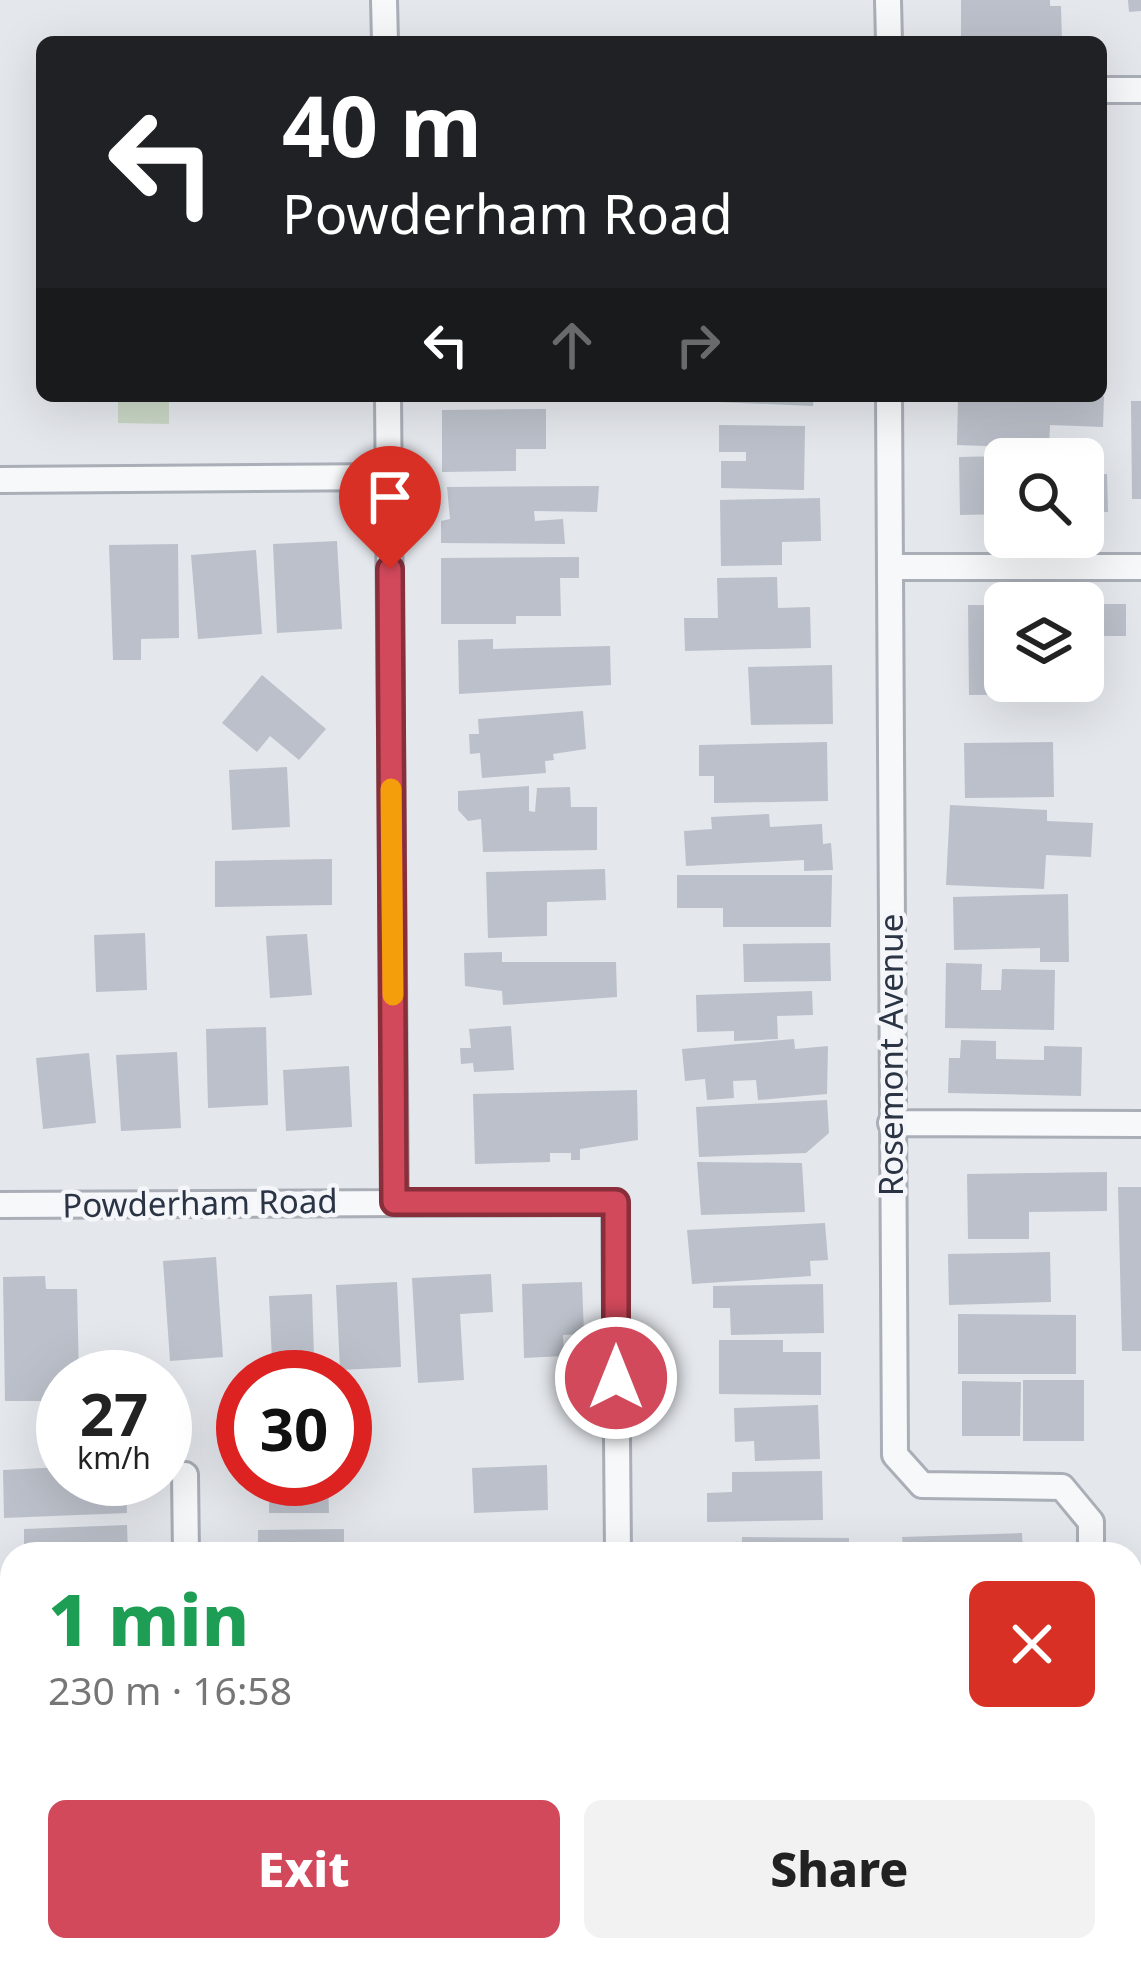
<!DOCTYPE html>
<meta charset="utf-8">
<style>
:root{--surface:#fff;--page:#f2f2f2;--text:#222;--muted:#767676;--accent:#d1495b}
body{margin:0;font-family:"Noto Sans",sans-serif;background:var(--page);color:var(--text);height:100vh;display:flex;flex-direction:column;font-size:45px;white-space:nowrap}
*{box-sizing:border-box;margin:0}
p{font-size:39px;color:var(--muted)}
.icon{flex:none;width:66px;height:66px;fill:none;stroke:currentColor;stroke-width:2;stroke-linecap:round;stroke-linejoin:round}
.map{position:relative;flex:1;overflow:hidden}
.details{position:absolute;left:0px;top:1542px;width:1143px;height:420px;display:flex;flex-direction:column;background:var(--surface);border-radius:36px 36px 0 0;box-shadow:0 12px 48px #0002}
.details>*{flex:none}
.guide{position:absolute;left:36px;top:36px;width:1071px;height:366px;border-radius:18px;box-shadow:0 12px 48px #0002;background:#202124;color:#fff;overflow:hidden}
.tools{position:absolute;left:984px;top:438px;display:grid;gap:24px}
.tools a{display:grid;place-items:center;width:120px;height:120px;border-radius:18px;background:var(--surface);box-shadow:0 12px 48px #0002;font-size:60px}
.speed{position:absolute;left:36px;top:1350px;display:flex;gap:24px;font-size:60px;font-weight:700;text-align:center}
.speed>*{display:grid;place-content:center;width:156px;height:156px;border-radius:50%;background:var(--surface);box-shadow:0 12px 48px #0002;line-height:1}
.speed small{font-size:30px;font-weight:400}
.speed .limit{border:18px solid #d22;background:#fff;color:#111}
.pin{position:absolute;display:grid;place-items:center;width:102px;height:102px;color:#fff;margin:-123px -51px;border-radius:50% 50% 50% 0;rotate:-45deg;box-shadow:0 0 12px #0007}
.pin .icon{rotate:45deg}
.me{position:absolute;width:132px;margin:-66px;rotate:0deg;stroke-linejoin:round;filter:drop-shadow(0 0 9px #0008)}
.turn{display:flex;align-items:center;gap:42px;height:252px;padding:0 48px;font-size:54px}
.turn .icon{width:156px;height:156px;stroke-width:2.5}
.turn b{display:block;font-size:84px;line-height:102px}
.lanes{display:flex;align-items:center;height:114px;padding:0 48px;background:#0003;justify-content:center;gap:60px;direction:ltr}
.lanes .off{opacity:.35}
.round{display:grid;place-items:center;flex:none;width:126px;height:126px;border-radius:18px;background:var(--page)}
.summary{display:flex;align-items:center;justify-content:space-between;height:204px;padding:0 48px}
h1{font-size:72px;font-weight:800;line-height:90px;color:#1e9e55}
.button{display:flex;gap:24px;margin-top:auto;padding:24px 48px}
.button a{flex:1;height:138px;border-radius:18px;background:var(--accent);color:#fff;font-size:48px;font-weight:800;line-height:138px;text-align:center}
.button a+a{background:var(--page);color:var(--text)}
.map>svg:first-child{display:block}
</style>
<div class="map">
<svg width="1141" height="1962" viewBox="0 0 1141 1962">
<rect width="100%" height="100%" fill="#e4e7ec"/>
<path fill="#c9d6c5" d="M118 396H169V424L118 423Z"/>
<path fill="#bbc0ca" d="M961 0H1050V6H1061L1062 42H961Z
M1128 0H1141V11L1129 12Z
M696 396H814L813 406 696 401Z
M958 396H1104L1103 427 1050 425 1049 448 957 445Z
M1131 401H1141V499H1132Z
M546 409V449H516V471L442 472V410Z
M719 425 805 426 804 490 721 488V461H746V452H719Z
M1005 456V514L960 515 959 457Z
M1107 474 1108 512H1083V475Z
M599 486 597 512 534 511 535 521 563 519 565 544 441 543V521L450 519 447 487Z
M820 498 821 541 782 542V565L721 566 720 500Z
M337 541 342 629 277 633 273 544Z
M178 544 179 638 141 639V660H113L109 545Z
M256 550 262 634 198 639 191 555Z
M579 557V578H560L561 616H516V624H441V558Z
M777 577 778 608 810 607 811 648 685 651 684 618H718L717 578Z
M1083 604H1126V636H1083Z
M968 605H1005V681H1063V694L969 695Z
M493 639V649L610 646 611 685 459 694 458 640Z
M832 665 833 724 751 725 748 667Z
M262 675 326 729 299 760 270 736 257 752 222 723Z
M583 711 586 749 553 754 554 760 545 761 546 773 482 778 480 753 470 754 469 734H479L478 719Z
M827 742 828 801 714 803V776H699V745Z
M1053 742 1054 797 965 798 964 743Z
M287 767 290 827 232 830 229 770Z
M529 786V811L535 812 537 788 570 787 571 807H597V850L483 852 481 819 468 821 458 810V791Z
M950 805 1047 810V821L1093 823 1091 857 1046 855 1044 889 946 885Z
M769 814 770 827 822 824 823 844 831 843 833 870 804 871V860L686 866 684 831 712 829 711 817Z
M332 859V905L215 907V861Z
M605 869 606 900 547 902V936L488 938 486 872Z
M677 875H832L831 927H723V908H677Z
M1068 894 1069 962H1040V948L954 950 953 897Z
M145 933 147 990 96 992 94 935Z
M307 934 312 995 270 998 266 936Z
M830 943 831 981 744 982 743 944Z
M502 952V962H616L617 997 503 1005 502 991 465 986 464 953Z
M946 963 982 964 981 990H1001L1002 969 1055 970 1054 1030 945 1028Z
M812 991 813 1015 777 1016 778 1039 734 1041V1031L697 1032 696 995Z
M511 1026 514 1070 474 1072 473 1063 461 1064 460 1048H471L469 1029Z
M266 1027 268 1105 208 1108 206 1029Z
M794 1039 795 1049 828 1046 827 1094 758 1100 756 1080 733 1081 734 1098 707 1100 705 1079 685 1081 682 1049Z
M961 1040 996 1041V1059L1044 1060V1046L1082 1047 1081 1096 948 1093 949 1058H960Z
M177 1052 181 1128 121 1131 116 1055Z
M89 1053 96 1123 43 1129 36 1058Z
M349 1066 352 1127 286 1131 283 1070Z
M637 1090 638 1140 580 1149V1160H571V1153H550V1162L475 1164 473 1094Z
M827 1100 829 1133 806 1153 699 1157 696 1107Z
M697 1162 802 1163 805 1212 701 1215Z
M1107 1172V1211L1029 1212V1239H968L967 1174Z
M1118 1187H1141V1351H1122Z
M825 1223 828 1260 810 1261 811 1276 692 1284 687 1230Z
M1050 1252 1051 1302 949 1305 948 1254Z
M216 1257 223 1357 170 1361 163 1261Z
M491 1274 493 1312 460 1314 464 1380 418 1383 412 1278Z
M45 1276 46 1289H77L79 1377H63V1391H47V1401H5L3 1277Z
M397 1282 401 1367 340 1370 336 1285Z
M582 1282 584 1334 563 1335 564 1356 524 1358 522 1284Z
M823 1284 824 1333 731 1335 730 1308H713V1286Z
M312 1294 314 1358 272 1360 269 1296Z
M958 1314 1076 1315V1374H958Z
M719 1340H783V1352H821V1395L719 1394Z
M1023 1380H1084V1441H1023Z
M962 1381 1021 1382 1020 1436H962Z
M818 1405 820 1459 755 1461 754 1441 735 1442 734 1408Z
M547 1465 548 1510 474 1513 472 1468Z
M63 1467V1479H126L127 1513 4 1518 3 1470Z
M822 1471 823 1520 707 1522V1493L732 1492V1472Z
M269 1479H328L329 1513H269Z
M127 1525 128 1554H24V1529Z
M344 1529V1554H258V1530Z
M1022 1533 1023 1554H876L875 1546 903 1545 902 1537Z
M742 1537 849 1538V1554H742Z
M677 1542 696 1543V1554H677Z
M0 1918H12V1950H52L53 1962H0Z
M60 1950H112V1960L60 1961Z
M288 1950H356V1961L289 1962Z
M443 1950H545V1962H443Z
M690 1950H844V1962H811V1956L690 1960Z
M901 1950H1017V1962H901Z"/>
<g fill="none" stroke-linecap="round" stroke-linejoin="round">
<g stroke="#a9aeb7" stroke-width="30">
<path id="minor" d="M384 0 385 42
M888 0 889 42
M1101 90H1141
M388 396 395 1201
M889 396 895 1455 922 1485 1062 1487 1091 1522V1554
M0 480 389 477
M890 567H1141
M891 1123 1141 1124
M0 1205 615 1202 618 1554
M185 1475 186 1554
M189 1950V1962
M620 1950V1962
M1091 1950V1962"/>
</g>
<use href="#minor" stroke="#f7f8fa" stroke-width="24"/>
</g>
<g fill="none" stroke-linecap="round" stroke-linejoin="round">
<g stroke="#882f3b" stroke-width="30">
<path id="route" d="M390 569 394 1202H616V1378"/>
</g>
<use href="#route" stroke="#d1495b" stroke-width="21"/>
<path stroke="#f59e0b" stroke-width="21" d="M391 789 393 995"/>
</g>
<g text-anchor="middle" stroke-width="9" stroke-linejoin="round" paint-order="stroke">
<g font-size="33" fill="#2b3445" stroke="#f4f6f9">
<text transform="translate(891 1055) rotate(-90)" y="12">Rosemont Avenue</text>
<text transform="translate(200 1203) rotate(-1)" y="12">Powderham Road</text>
</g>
</g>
</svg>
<div class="tools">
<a><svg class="icon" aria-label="search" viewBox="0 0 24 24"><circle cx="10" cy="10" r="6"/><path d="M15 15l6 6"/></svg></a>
<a><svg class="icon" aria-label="layers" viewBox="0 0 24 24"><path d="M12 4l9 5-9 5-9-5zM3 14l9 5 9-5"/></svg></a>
</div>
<div class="speed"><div>27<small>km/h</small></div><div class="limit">30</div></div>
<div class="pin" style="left:390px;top:569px;background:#d93025"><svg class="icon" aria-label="arrive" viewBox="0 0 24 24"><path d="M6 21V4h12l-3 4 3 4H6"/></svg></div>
<svg class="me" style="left:616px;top:1378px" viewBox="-20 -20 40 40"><circle r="17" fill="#d1495b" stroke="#fff" stroke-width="3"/><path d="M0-11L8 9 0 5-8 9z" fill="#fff"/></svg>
<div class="guide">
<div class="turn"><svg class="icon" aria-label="left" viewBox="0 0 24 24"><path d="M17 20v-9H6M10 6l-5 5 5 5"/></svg><div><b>40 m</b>Powderham Road</div></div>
<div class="lanes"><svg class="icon" aria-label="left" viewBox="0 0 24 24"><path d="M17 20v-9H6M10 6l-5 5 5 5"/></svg><svg class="icon off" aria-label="ahead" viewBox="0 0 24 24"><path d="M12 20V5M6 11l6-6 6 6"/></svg><svg class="icon off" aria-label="right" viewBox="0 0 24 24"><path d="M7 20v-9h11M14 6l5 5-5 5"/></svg></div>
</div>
<section class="details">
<div class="summary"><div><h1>1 min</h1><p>230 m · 16:58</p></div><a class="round" style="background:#d93025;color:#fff"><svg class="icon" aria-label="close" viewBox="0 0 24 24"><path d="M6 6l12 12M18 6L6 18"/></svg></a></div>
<div class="button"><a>Exit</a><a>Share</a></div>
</section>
</div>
